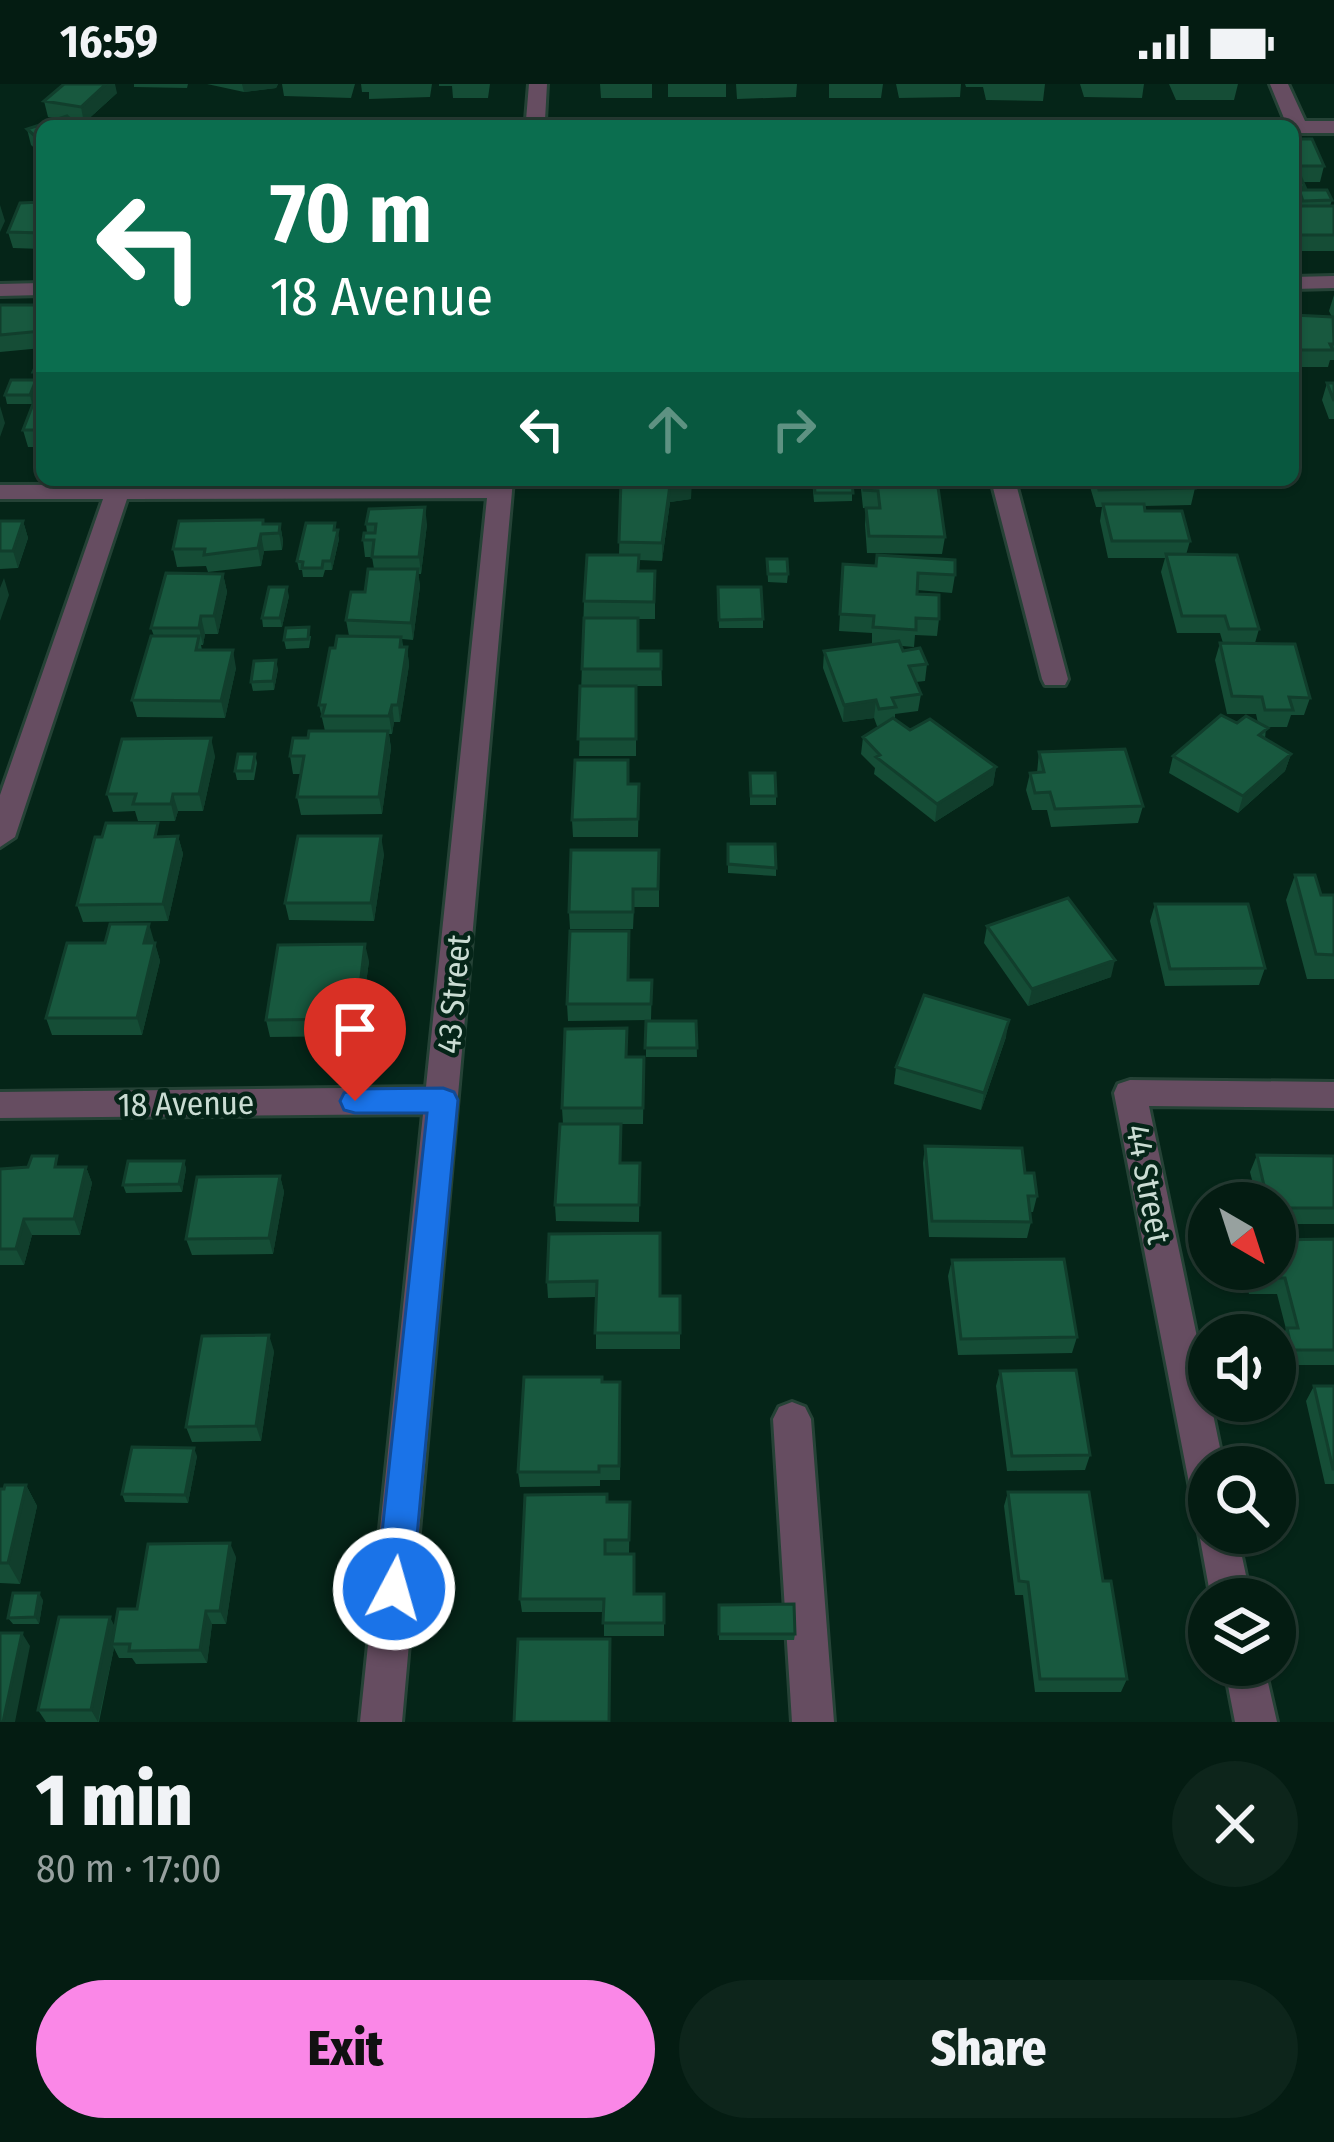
<!DOCTYPE html>
<meta charset="utf-8">
<style>
:root{--surface:#041c12;--page:#0d251b;--text:#f1f3f6;--muted:#97a19f;--line:#253a32;--accent:#fa87e7}
body{margin:0;font-family:"Fira Sans Condensed",sans-serif;background:var(--page);color:var(--text);height:100vh;display:flex;flex-direction:column;font-size:45px;white-space:nowrap}
*{box-sizing:border-box;margin:0}
p{font-size:39px;color:var(--muted)}
.icon{flex:none;width:66px;height:66px;fill:none;stroke:currentColor;stroke-width:2;stroke-linecap:round;stroke-linejoin:round}
.map{position:relative;height:1638px;overflow:hidden}
.side{display:flex;flex-direction:column;background:var(--surface);flex:1}
.side>*{flex:none}
.top-card{position:absolute;left:36px;top:36px;width:1263px;height:366px;border-radius:18px;box-shadow:0 3px 9px #0004,0 0 0 3px var(--line);background:#0b6e4f;color:#fff;overflow:hidden}
.needle{width:78px;rotate:141deg}
.tools{position:absolute;left:1188px;top:1098px;display:grid;gap:24px}
.tools a{display:grid;place-items:center;width:108px;height:108px;border-radius:50%;background:var(--surface);box-shadow:0 3px 9px #0004,0 0 0 3px var(--line);font-size:60px}
.pin{position:absolute;display:grid;place-items:center;width:102px;height:102px;color:#fff;margin:-123px -51px;border-radius:50% 50% 50% 0;rotate:-45deg;box-shadow:0 0 12px #0007}
.pin .icon{rotate:45deg}
.me{position:absolute;width:132px;margin:-66px;rotate:6deg;stroke-linejoin:round;filter:drop-shadow(0 0 9px #0008)}
.turn{display:flex;align-items:center;gap:42px;height:252px;padding:0 36px;font-size:54px}
.turn .icon{width:156px;height:156px;stroke-width:2.5}
.turn b{display:block;font-size:84px;line-height:102px}
.lanes{display:flex;align-items:center;height:114px;padding:0 36px;background:#0003;justify-content:center;gap:60px;direction:ltr}
.lanes .off{opacity:.35}
.round{display:grid;place-items:center;flex:none;width:126px;height:126px;border-radius:63px;background:var(--page)}
.summary{display:flex;align-items:center;justify-content:space-between;height:204px;padding:0 36px}
h1{font-size:72px;font-weight:800;line-height:90px}
.primary-button{display:flex;gap:24px;margin-top:auto;padding:24px 36px}
.primary-button a{flex:1;height:138px;border-radius:72px;background:var(--accent);color:#111;font-size:48px;font-weight:800;line-height:138px;text-align:center}
.primary-button a+a{background:var(--page);color:var(--text)}
.status{display:flex;justify-content:space-between;align-items:center;height:84px;padding:0 60px;background:var(--surface);direction:ltr}
.status svg{height:33px;fill:currentColor}
.map>svg:first-child{display:block}
</style>
<div class="status"><b>16:59</b><svg viewBox="0 0 49 12"><path d="M0 12V9h3v3zM5 12V6h3v6zM10 12V3h3v9zM15 12V0h3v12zM26 1h20v11H26zM47 4h2v5h-2z"/></svg></div>
<div class="map">
<svg width="1334" height="1638" viewBox="0 0 1334 1638">
<rect width="100%" height="100%" fill="#052518"/>
<g fill="none" stroke-linecap="round" stroke-linejoin="round">
<g stroke="#254236" stroke-width="6">
<path id="minor" d="M529 0H547L545 36 1286 39 1270 0H1288L1305 37H1334V49H1293V42H494L504 36H526Z
M1334 192V204L1293 205V193Z
M42 199V211L0 212V200Z
M489 396H513L402 1638H360L423 1030 0 1034V1008L426 1003 487 414 127 415 15 753 0 763V711L103 415H0V401L489 400Z
M991 396H1015L1068 595 1065 601H1045L1042 595Z
M1130 996 1334 998V1024L1149 1022 1224 1383H1209V1422L1196 1417 1190 1404 1114 1009 1118 1000Z
M792 1318 805 1323 811 1335 834 1638H792L773 1335 779 1323Z
M1209 1434V1449H1237L1251 1515H1211L1199 1449Z
M1224 1581H1264L1277 1638H1235Z"/>
</g>
<use href="#minor" fill="#664d61" fill-rule="evenodd"/>
</g>
<path fill="#154d36" d="M134 0H188L187 4 134 3Z
M207 0H278L276 4 244 8Z
M282 0H355L351 14 284 12Z
M361 0H432L430 13 369 15V8H362Z
M439 0H490L488 14H453L452 2H439Z
M600 0H652V14H601Z
M668 0H726V13H668Z
M736 0H797L796 13 737 15Z
M829 0H883L881 14H829Z
M896 0H961L960 13 899 14Z
M965 0H1045L1043 17 986 16 983 3H966Z
M1080 0H1144L1142 14 1084 13Z
M1169 0H1238L1234 16H1176Z
M117 9 84 39 72 37 42 42V71L31 61 27 45 59 35 48 33 44 17Z
M1293 55 1324 82 1320 98H1303L1305 106 1332 116 1330 122H1334V167H1293V122H1300L1298 112H1293Z
M42 118V165L13 164 8 148Z
M1334 211V276H1330L1328 283H1297L1293 276V231L1332 233 1329 227Z
M0 221H42V264L0 268Z
M42 279V296H36L33 288Z
M36 296 32 320H7L5 311Z
M1327 299H1334V335H1329L1322 316Z
M42 302V363H28L23 346Z
M621 396 691 415 670 418 662 477 639 476V487H655V535H638V567H661L662 602H636V672H579L584 517 619 471Z
M812 396H852V417L814 418Z
M860 396H937L945 453 942 470 867 469 865 441 866 424H863Z
M1088 396H1193L1195 404 1191 421 1144 422 1145 427 1190 457 1186 471 1259 545 1255 559 1310 614 1304 631H1291L1287 643H1266L1265 655 1291 670 1285 687 1238 729 1169 689 1173 672 1237 639H1258L1256 630H1227L1215 576 1220 559H1223L1220 549H1177L1161 488 1165 474H1108L1100 437 1102 423H1096Z
M263 436 264 440H280L283 457 282 466 264 467 261 482 208 488 206 482 177 483 173 465Z
M0 437H23L28 454 18 484 0 485Z
M366 440H427L421 490H418L420 502 413 556 402 555 403 563H407L409 581 400 638H394L392 650H389L391 664 382 730 301 731 297 713 301 690H293L290 672 308 654 325 647 319 621 335 564 349 552 346 536 365 508 374 485 372 473H365L363 456 367 449Z
M336 446 339 455 332 486H325L323 493H303L302 486H299L297 477Z
M767 475 788 490 787 499 768 498Z
M843 480 955 491 952 509 917 506V510L939 535 937 552 915 551 914 563 902 562 903 567 927 580 925 597 916 598 921 610 918 627 895 630V635L910 646 996 683 993 701 935 738 874 690 875 684 861 670 863 653 881 642H877L874 634 843 638 823 584 824 567 872 560V549L839 547Z
M223 490 227 508 218 550H205L203 561H201L202 566 236 584 225 634 137 633 132 616 154 552 151 544Z
M718 503 763 535V544H719Z
M289 512 282 543H263L262 534Z
M311 552 309 564 286 565 284 556Z
M278 585 274 606 253 607 251 598Z
M1039 668 1143 722 1138 739 1051 743 1047 726H1032L1026 706 1030 689H1037Z
M255 670 257 679 254 696H237L235 687Z
M215 672 203 727H178L175 737H138L135 727 113 728 107 710Z
M750 689 776 712V721H750Z
M628 700H639L638 753H573L572 736Z
M178 752 183 770 168 837 83 838 77 821 162 753Z
M728 760 776 784V792L728 789Z
M659 766V823H634L633 845H570L569 828Z
M384 770 374 837 289 836 285 819Z
M1295 791 1321 811H1334V895H1307L1286 816Z
M1155 820 1265 884 1259 901 1165 902 1150 837Z
M987 842 1111 893 1028 922 984 859Z
M154 857 160 877 142 951H52L46 934Z
M369 877 359 952 270 953 266 936Z
M629 896H652L651 936 568 937 567 920Z
M646 937H696L697 973H646Z
M1006 953 981 1026 894 1000 896 983Z
M627 973H644L643 1040H621V1079H640L639 1138 556 1137 555 1121 563 1040 562 1024Z
M925 1062 1025 1089 1037 1112 1033 1128H1030L1031 1138 1027 1154 929 1153 923 1079Z
M1257 1071 1334 1072V1140H1275V1119H1258L1250 1088Z
M184 1077 186 1085 182 1108 126 1109 123 1101Z
M86 1083 92 1099 80 1151H32L24 1181H0V1085Z
M280 1092 284 1108 273 1170 192 1171 186 1155Z
M549 1150 660 1212H680V1265H596V1213L548 1214 547 1198Z
M1334 1155V1281H1285L1280 1260 1286 1245 1277 1210H1249L1243 1185H1275L1276 1156Z
M952 1176 1077 1253 1072 1269 958 1271 948 1192Z
M274 1267 261 1357 192 1358 186 1343Z
M1000 1287 1090 1371 1085 1386 1007 1387 996 1302Z
M1314 1302H1334V1400H1325L1306 1317Z
M621 1313 620 1396H600V1402L520 1403 518 1388Z
M197 1372 188 1419 125 1418 122 1410Z
M26 1401 37 1422 20 1500 0 1499V1405Z
M1008 1408 1103 1497 1127 1595 1121 1608H1035L1023 1511H1015L1004 1422Z
M607 1418H630L629 1470 635 1510H664V1552H604V1528H522L520 1515Z
M236 1473 226 1540H212L207 1579 136 1580 132 1574H119L114 1564 99 1638H46L38 1626 115 1543 137 1525Z
M43 1516 39 1540H13L8 1534Z
M719 1521 795 1550 794 1556H719Z"/>
<path fill="#113e2c" d="M106 0H115L117 9 84 39 81 23Z
M242 0H278L276 4 244 8Z
M0 121 5 137 0 148Z
M36 296 38 305 32 320 30 311Z
M0 322 5 339 0 353Z
M692 396 691 415 670 418 662 477V459L670 401Z
M425 423 427 440 421 490 419 473Z
M23 437 28 454 18 484 13 467Z
M280 440 283 457 282 466 279 449Z
M338 446 339 455 332 486 331 477Z
M261 450 264 467 261 482 258 464Z
M418 485 420 502 413 556 411 539Z
M223 490 227 508 218 550 214 532Z
M4 494 9 511 0 537V504Z
M287 503 289 512 282 543 280 534Z
M201 532 205 550 203 561 199 544Z
M407 563 409 581 400 638 398 621Z
M233 566 236 584 225 634 221 617Z
M276 576 278 585 274 606 273 597Z
M876 616 874 634 843 638 844 621Z
M392 621 394 638 392 650 389 632Z
M388 647 391 664 382 730 379 713Z
M211 654 215 672 203 727 199 710Z
M1291 670 1285 687 1238 729 1243 712Z
M996 683 993 701 935 738 937 720Z
M173 710 178 727 175 737 171 720Z
M178 752 183 770 168 837 163 820Z
M381 752 384 770 374 837 371 819Z
M149 840 154 857 149 876 144 859Z
M155 859 160 877 142 951 137 934Z
M365 860 369 877 359 952 356 935Z
M1115 876 1111 893 1028 922 1032 905Z
M1009 936 1006 953 981 1026 984 1009Z
M184 1077 186 1085 182 1108 179 1100Z
M86 1083 92 1099 80 1151 74 1135Z
M280 1092 284 1108 273 1170 269 1154Z
M24 1135 32 1151 24 1181 16 1165Z
M269 1251 274 1267 261 1357 256 1342Z
M194 1364 197 1372 188 1419 185 1411Z
M26 1401 37 1422 20 1500 8 1479Z
M230 1459 236 1473 226 1540 220 1527Z
M39 1509 43 1516 39 1540 35 1533Z
M206 1527 212 1540 207 1579 200 1566Z
M110 1533 117 1547 112 1560 114 1564 98 1638 91 1626Z
M22 1549 30 1562 15 1638H3Z"/>
<path fill="#18593f" stroke="#113e2c" stroke-width="3" d="M64 0H106L81 23 44 17Z
M67 32 78 42H42V58L27 45Z
M1293 55H1312L1324 82H1293Z
M1293 94H1301L1305 103H1293Z
M1299 106H1327L1332 116 1303 117Z
M42 118V149L8 148 20 119Z
M1293 122H1334V151H1294Z
M0 221H42V247L0 251Z
M1293 231 1333 233 1334 260H1330L1333 266H1301L1299 259 1293 260Z
M37 279H42V288H33Z
M11 296H36L30 311H5Z
M1327 299H1334V317Z
M40 302H42V346H23Z
M621 396H692L691 398 670 401 662 459 619 458Z
M814 396H852L853 409H815Z
M863 396H937L945 453 869 452 866 424H880L878 407 864 406Z
M1096 396H1193L1195 404 1099 406Z
M1103 420H1144L1145 427H1182L1190 457H1112Z
M425 423 419 473H372L374 456H363L364 449H375L376 440H366L369 425Z
M263 436V440H280L279 449 261 450 258 464 204 471 205 465H173L179 437Z
M0 437H23L13 467H0Z
M306 439H335L334 446H338L331 477H323L322 484H302L303 478 297 477Z
M1166 470 1237 471 1259 545H1229L1225 532H1182Z
M587 471H639L638 487H655L654 518 584 517Z
M877 471 955 476V491L918 489 917 510 939 511V535L916 534V546L873 543 874 532 840 530 843 480 876 482Z
M767 475H787L788 490H768Z
M368 485H418L411 539 346 536 351 508H365Z
M166 489 223 490 214 532H201L199 544H151Z
M269 503H287L280 534H262Z
M718 503H761L763 535 719 536Z
M584 534H638V567H661V585H582Z
M309 543 308 555 284 556 286 544Z
M151 552H199L196 566H233L221 617 132 616Z
M337 552 401 553 400 563H407L398 621H392L389 632H322L325 621H319L330 564H335Z
M899 557 903 567 920 564 927 580 909 582 921 610 892 614 896 623 879 625 876 616 844 621 824 567Z
M1220 559 1295 560 1310 614 1289 613 1293 626H1265L1262 613 1232 612Z
M276 576 273 597 251 598 254 577Z
M580 602H636V655H578Z
M1221 631 1237 639 1246 632 1268 644 1259 651 1291 670 1243 712 1173 672Z
M893 634 910 646 930 635 996 683 937 720 876 673 880 671 863 653Z
M309 647H388L379 713H297L304 672H290L293 654H308Z
M211 654 199 710H173L171 720H133L136 710H107L122 655Z
M1125 665 1143 722 1055 725 1050 708 1035 709 1030 689 1044 688 1039 668Z
M238 670H255L252 687H235Z
M575 676H628V700H639L638 735 572 736Z
M750 689H775L776 712H751Z
M106 739H158L155 753 178 752 163 820 77 821 95 753H102Z
M298 752H381L371 819H285Z
M728 760H775L776 784 728 780Z
M571 766H659L658 805H633V828H569Z
M1295 791H1315L1321 811H1334V871L1316 870Z
M1068 814 1115 876 1032 905 987 842Z
M1155 820H1248L1265 884 1170 885Z
M110 840H149L144 859H155L137 934H46L67 859H105Z
M570 847H629L628 896H652L651 920H567Z
M365 860 356 935 266 936 278 861Z
M924 911 1009 936 984 1009 896 983Z
M646 937H696L697 964H645Z
M627 944 626 973H644L643 1024H562L565 945Z
M560 1040H621L620 1079H640L639 1121H555Z
M925 1062 1022 1064 1025 1089H1034L1037 1112H1028L1031 1138 932 1137Z
M1257 1071 1334 1072V1124H1275V1119H1268Z
M32 1072H57L55 1083H86L74 1135H24L16 1165H0V1085L28 1083Z
M128 1077H184L179 1100 123 1101Z
M280 1092 269 1154 186 1155 197 1093Z
M660 1149V1212H680V1249H595L597 1197 547 1198 549 1150Z
M1334 1155V1266H1292L1287 1244H1298L1285 1194H1256L1254 1185H1275V1168H1279L1276 1156Z
M1064 1175 1077 1253 961 1255 952 1176Z
M269 1251 256 1342 186 1343 202 1252Z
M1076 1286 1090 1371 1012 1372 1000 1287Z
M524 1293H602V1298H620L619 1382H599V1388H518Z
M1314 1302H1334V1385H1333Z
M132 1363 194 1364 185 1411 122 1410Z
M5 1401H26L8 1479H0V1405H4Z
M1008 1408H1089L1103 1497H1111L1127 1595H1040L1028 1498 1019 1497Z
M607 1410V1418H630L629 1456H605V1470H634V1510H664V1539H603L604 1515H520L525 1411Z
M230 1459 220 1527H206L200 1566 129 1567 130 1560H112L118 1525H137L148 1460Z
M13 1509H39L35 1533 8 1534Z
M794 1520 795 1550H719V1521Z
M59 1533H110L91 1626H38Z
M0 1549H22L3 1638H0Z
M518 1555H610L609 1638H514Z"/>
<path fill="#1a73e8" stroke="#114b97" stroke-width="3" d="M443 1004 454 1008 458 1016 412 1505 407 1517 394 1522 381 1517 376 1505 427 1029H355L344 1026 340 1017 344 1009 355 1005Z"/>
<g text-anchor="middle" stroke-width="9" stroke-linejoin="round" paint-order="stroke">
<g font-size="33" fill="#cadcd3" stroke="#052518">
<text transform="translate(453 910) rotate(-85)" y="12">43 Street</text>
<text transform="translate(186 1019) rotate(-1)" y="12">18 Avenue</text>
<text transform="translate(1149 1100) rotate(79)" y="12">44 Street</text>
</g>
</g>
</svg>
<div class="tools">
<a><svg class="needle" viewBox="-14 -14 28 28"><path d="M0-13l5 13h-10z" fill="#e53935"/><path d="M0 13l5-13h-10z" fill="#97a19f"/></svg></a>
<a><svg class="icon" aria-label="sound" viewBox="0 0 24 24"><path d="M4 9h4l5-4v14l-5-4H4zM17 9q2 3 0 6"/></svg></a>
<a><svg class="icon" aria-label="search" viewBox="0 0 24 24"><circle cx="10" cy="10" r="6"/><path d="M15 15l6 6"/></svg></a>
<a><svg class="icon" aria-label="layers" viewBox="0 0 24 24"><path d="M12 4l9 5-9 5-9-5zM3 14l9 5 9-5"/></svg></a>
</div>
<div class="pin" style="left:355px;top:1017px;background:#d93025"><svg class="icon" aria-label="arrive" viewBox="0 0 24 24"><path d="M6 21V4h12l-3 4 3 4H6"/></svg></div>
<svg class="me" style="left:394px;top:1505px" viewBox="-20 -20 40 40"><circle r="17" fill="#1a73e8" stroke="#fff" stroke-width="3"/><path d="M0-11L8 9 0 5-8 9z" fill="#fff"/></svg>
<div class="top-card">
<div class="turn"><svg class="icon" aria-label="left" viewBox="0 0 24 24"><path d="M17 20v-9H6M10 6l-5 5 5 5"/></svg><div><b>70 m</b>18 Avenue</div></div>
<div class="lanes"><svg class="icon" aria-label="left" viewBox="0 0 24 24"><path d="M17 20v-9H6M10 6l-5 5 5 5"/></svg><svg class="icon off" aria-label="ahead" viewBox="0 0 24 24"><path d="M12 20V5M6 11l6-6 6 6"/></svg><svg class="icon off" aria-label="right" viewBox="0 0 24 24"><path d="M7 20v-9h11M14 6l5 5-5 5"/></svg></div>
</div>
</div>
<section class="side">
<div class="summary"><div><h1>1 min</h1><p>80 m · 17:00</p></div><a class="round"><svg class="icon" aria-label="close" viewBox="0 0 24 24"><path d="M6 6l12 12M18 6L6 18"/></svg></a></div>
<div class="primary-button"><a>Exit</a><a>Share</a></div>
</section>
